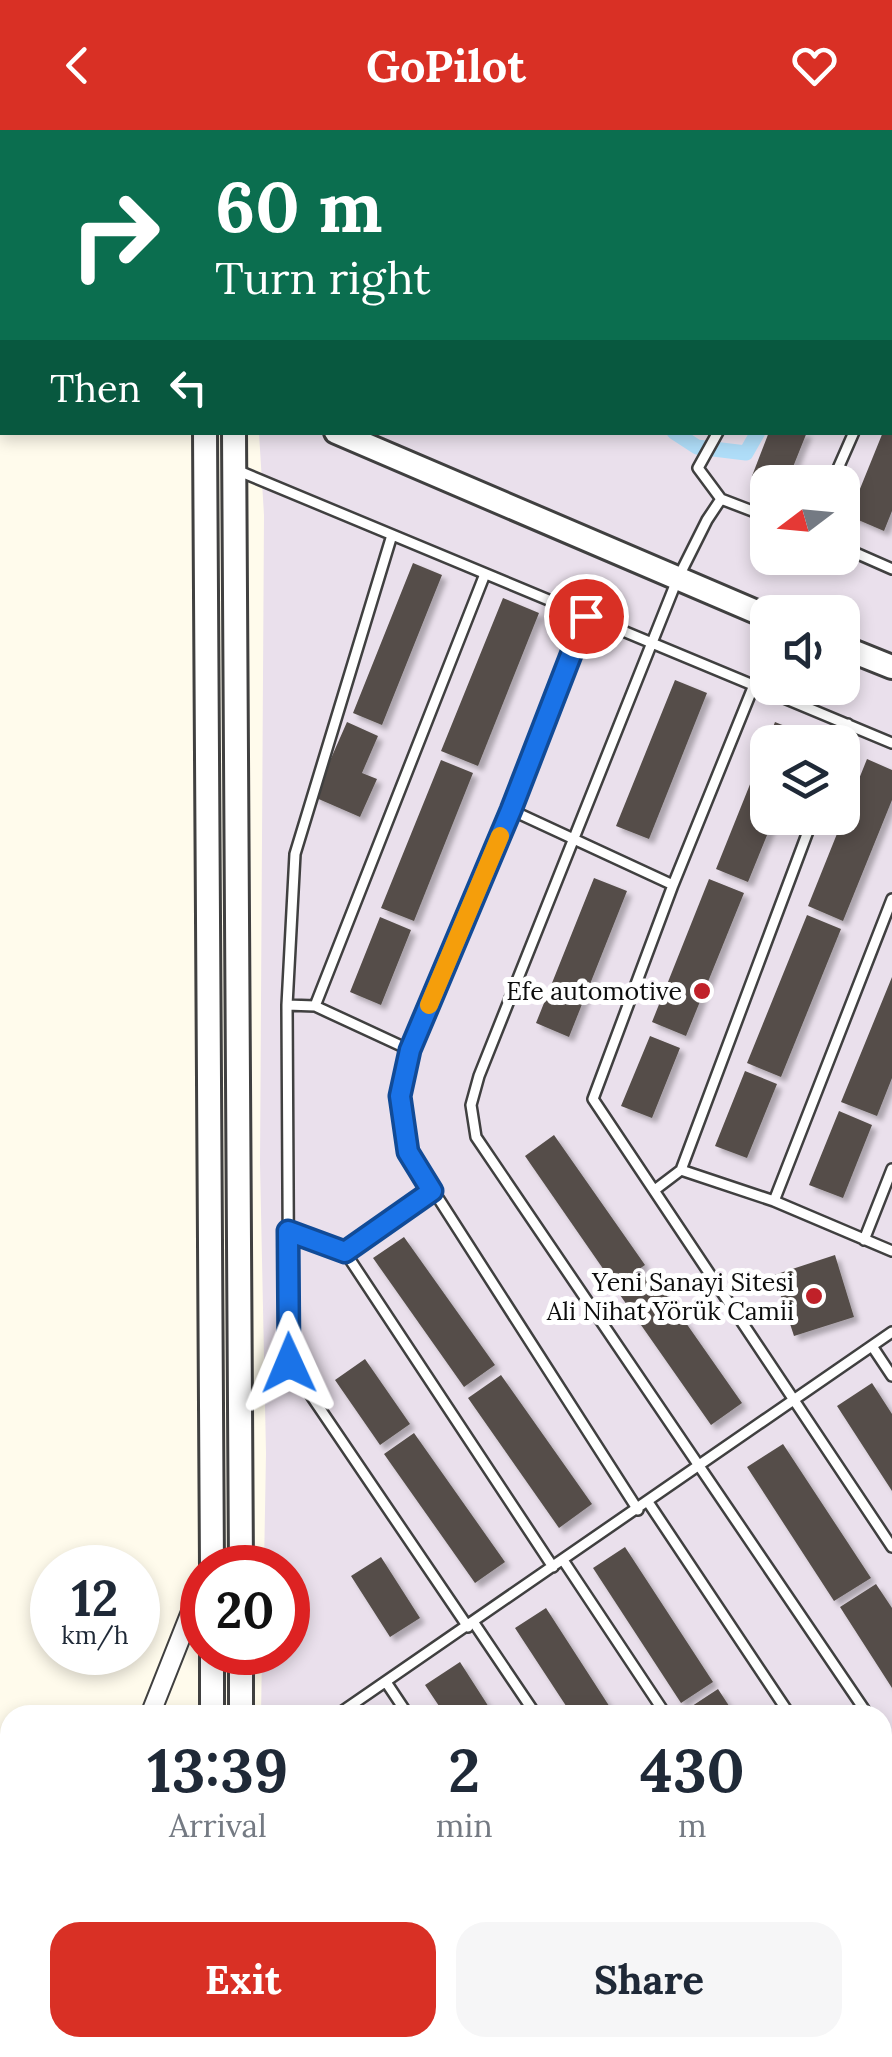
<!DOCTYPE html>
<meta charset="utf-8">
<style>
:root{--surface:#fff;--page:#f6f6f7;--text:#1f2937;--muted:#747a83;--accent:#d93025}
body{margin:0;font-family:Lora,serif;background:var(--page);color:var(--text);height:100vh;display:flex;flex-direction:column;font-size:38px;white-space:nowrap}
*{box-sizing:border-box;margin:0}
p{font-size:32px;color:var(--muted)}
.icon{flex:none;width:55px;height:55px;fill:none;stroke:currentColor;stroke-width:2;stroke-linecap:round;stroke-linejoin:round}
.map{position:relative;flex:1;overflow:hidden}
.details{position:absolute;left:0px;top:1575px;width:892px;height:352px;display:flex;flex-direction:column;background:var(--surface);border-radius:30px 30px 0 0;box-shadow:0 5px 15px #0003}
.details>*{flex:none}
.guide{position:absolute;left:0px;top:0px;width:892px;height:305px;box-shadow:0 5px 15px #0003;background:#0b6e4f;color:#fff;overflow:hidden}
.needle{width:65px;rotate:254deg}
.buttons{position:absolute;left:750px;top:335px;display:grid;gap:20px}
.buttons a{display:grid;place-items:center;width:110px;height:110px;border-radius:20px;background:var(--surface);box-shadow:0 5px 15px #0003;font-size:50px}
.speed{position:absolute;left:30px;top:1415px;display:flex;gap:20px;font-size:50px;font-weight:700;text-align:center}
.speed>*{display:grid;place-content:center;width:130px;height:130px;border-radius:50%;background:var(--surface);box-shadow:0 5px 15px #0003;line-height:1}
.speed small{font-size:25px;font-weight:400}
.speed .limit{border:15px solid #d22;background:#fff;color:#111}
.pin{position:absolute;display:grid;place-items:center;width:85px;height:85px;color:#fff;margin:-42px;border:5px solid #fff;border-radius:50%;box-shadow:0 2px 10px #0007}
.me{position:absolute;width:110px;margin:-55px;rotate:359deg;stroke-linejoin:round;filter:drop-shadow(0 0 8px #0008)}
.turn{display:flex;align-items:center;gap:35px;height:210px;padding:0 50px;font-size:45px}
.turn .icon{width:130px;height:130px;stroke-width:2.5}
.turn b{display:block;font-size:70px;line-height:85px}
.then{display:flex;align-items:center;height:95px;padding:0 50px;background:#0003;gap:20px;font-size:38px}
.eta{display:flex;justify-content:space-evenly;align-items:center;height:170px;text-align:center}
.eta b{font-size:60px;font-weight:700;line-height:70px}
.action{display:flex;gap:20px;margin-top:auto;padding:20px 50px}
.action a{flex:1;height:115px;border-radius:30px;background:var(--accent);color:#fff;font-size:40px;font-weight:700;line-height:115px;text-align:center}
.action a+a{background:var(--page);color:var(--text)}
header{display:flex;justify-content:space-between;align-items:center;height:130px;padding:0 50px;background:var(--accent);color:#fff;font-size:45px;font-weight:700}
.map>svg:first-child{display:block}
</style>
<header><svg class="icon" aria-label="back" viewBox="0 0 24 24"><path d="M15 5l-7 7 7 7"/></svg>GoPilot<svg class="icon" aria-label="heart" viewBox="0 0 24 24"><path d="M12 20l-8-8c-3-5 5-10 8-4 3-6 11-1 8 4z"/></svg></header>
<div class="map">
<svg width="892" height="1927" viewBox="0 0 892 1927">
<defs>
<filter id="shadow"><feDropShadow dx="5" dy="5" stdDeviation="2.5" flood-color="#0004"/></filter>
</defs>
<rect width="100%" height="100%" fill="#fffbec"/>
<path fill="#eae0ec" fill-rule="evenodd" d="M267 0H892V1927H270L268 1918H882V1585H261L262 1523 288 1522V1438L264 1437 266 1323 260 1033 264 385 259 303 890 302V2ZM768 352H842V428H768ZM768 482H842V558H768ZM768 612H842V688H768Z"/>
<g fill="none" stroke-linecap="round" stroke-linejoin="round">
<path stroke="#3592d0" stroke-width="4" d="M0 128 2 127"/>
<path stroke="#afddf8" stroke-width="15" d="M890 154 892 153
M674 302 697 317 746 323 758 302"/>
</g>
<path fill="#554e49" filter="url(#shadow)" d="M769 302H807L787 352H768L752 346Z
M883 302H892V381L884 401 849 386Z
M413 433 442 445 382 595 353 583Z
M503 468 539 483 478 636 441 621Z
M675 550 707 563 649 709 616 696Z
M347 592 378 606 362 643 377 649 360 687 314 667Z
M775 592 807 605 804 612H768V688H774L748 752 716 739Z
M867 629 892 640V670L843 791 808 776Z
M441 630 473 643 414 791 381 778Z
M594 748 627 761 569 907 536 893Z
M709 749 744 763 686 906 652 892Z
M807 785 841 799 781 947 747 933Z
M380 787 411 800 381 875 350 862Z
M892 847V948L877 986 841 972Z
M650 906 680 918 652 988 621 976Z
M745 941 777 954 747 1028 715 1016Z
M839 981 872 995 843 1068 809 1055Z
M554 1005 645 1135 615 1156 525 1026Z
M404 1107 495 1235 464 1257 373 1128Z
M835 1125 854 1187 794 1206 774 1145Z
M651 1143 742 1273 711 1295 620 1165Z
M365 1229 410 1294 380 1315 335 1250Z
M501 1245 592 1374 559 1398 468 1268Z
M872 1253 892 1284V1361L837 1276Z
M414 1303 505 1432 475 1453 384 1324Z
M783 1314 871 1448 834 1471 747 1337Z
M625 1417 713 1552 681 1573 593 1438Z
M381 1427 420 1488 390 1507 351 1446Z
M876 1454 892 1478V1558L840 1477Z
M546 1478 615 1585H572L515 1498Z
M460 1532 494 1585H445L425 1555Z
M718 1559 735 1585H693L689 1578Z
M892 1824V1851L882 1836V1830Z
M423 1918H472L457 1927H429Z
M549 1918H592L599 1927H556Z
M772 1918H842L848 1927H779Z"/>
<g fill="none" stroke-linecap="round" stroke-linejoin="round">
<g stroke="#404040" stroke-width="14">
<path id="service" d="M273 0V2
M504 0 511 2
M344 2 345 0
M890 90 892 89
M890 223 892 218
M718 302 698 338 721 369 768 387
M234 339 892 613
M832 352 854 302
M721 369 707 390 677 450 479 946 471 975 476 1007 868 1585
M392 405 295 724 287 875 289 1233 468 1497
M842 417 892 439
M586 485 511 680 410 920 400 965 408 1021 638 1380
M754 555 673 755 593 969 892 1417
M841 612 848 594
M511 680 673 755
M287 875 315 876 410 920
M315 876 485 444
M681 1040 813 688
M656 1059 681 1040 774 1071 892 1121
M774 1071 892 769
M287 1101 345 1122 553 1437
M864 1110 892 1039
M345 1122 432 1061
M872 1216 892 1246
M648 1372 790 1585
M563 1430 666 1585
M474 1493 536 1585
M386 1552 408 1585
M337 1585 892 1202
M882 1606 892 1620
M882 1723 892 1737
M882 1911 892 1925
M513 1918 520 1927
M633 1918 640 1927
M732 1918 738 1927"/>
</g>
<g stroke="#404040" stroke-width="22">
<path id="minor" d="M0 67H2
M0 140H2
M150 1585 202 1454
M0 1660 10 1659
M882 1789 892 1783
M662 1927 677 1918"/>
</g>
<g stroke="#404040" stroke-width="28">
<path id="tertiary" d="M205 302 212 1438
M234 302 241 1438
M336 302 768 487
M842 517 892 537
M212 1522V1585
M241 1585V1522
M223 1918 224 1927
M250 1918 252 1927"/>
</g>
<use href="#service" stroke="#fff" stroke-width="9"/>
<use href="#minor" stroke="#fff" stroke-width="18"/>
<use href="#tertiary" stroke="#fff" stroke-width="22"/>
</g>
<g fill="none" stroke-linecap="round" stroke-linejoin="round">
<g stroke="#114b97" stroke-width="25">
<path id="route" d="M289 1233 288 1101 345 1122 432 1061 408 1022 400 966 410 920 511 680 586 486"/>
</g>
<use href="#route" stroke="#1a73e8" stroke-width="18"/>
<path stroke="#f59e0b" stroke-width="18" d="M429 875 500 706"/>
</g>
<g fill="#c02129" stroke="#fff" stroke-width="4">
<circle cx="702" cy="861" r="10"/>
<circle cx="814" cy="1166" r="10"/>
</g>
<g text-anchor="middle" stroke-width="10" stroke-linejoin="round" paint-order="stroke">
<g font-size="25" fill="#0d0d0d" stroke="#fff" text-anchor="end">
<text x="682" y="870">Efe automotive</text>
<text x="794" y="1161">Yeni Sanayi Sitesi<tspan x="794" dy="29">Ali Nihat Yörük Camii</tspan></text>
</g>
</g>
</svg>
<div class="buttons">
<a><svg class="needle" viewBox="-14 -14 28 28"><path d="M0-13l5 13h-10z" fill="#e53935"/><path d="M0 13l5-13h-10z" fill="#747a83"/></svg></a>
<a><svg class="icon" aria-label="sound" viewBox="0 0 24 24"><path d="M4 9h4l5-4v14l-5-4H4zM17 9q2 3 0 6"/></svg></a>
<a><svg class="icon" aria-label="layers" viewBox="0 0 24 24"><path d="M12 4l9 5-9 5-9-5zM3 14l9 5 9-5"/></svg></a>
</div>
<div class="speed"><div>12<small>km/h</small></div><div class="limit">20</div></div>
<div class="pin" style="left:586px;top:486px;background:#d93025"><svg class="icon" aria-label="arrive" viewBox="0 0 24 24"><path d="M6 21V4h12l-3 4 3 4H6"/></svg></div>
<svg class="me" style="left:289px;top:1233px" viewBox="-20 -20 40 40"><path d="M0-17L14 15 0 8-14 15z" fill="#1a73e8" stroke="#fff" stroke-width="4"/></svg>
<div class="guide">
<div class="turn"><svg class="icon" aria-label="right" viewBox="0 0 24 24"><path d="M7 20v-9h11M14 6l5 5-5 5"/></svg><div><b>60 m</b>Turn right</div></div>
<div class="then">Then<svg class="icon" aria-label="left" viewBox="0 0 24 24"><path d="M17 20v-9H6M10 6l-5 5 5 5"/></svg></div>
</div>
<section class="details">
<div class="eta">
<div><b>13:39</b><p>Arrival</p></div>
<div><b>2</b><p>min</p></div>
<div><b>430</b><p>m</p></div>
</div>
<div class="action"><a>Exit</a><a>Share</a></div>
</section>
</div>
